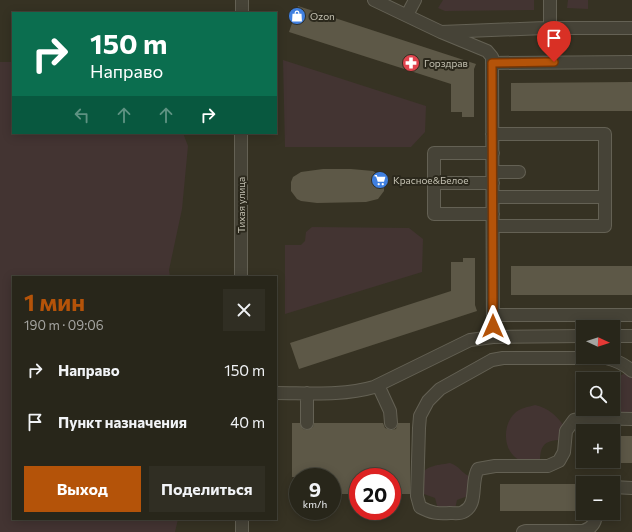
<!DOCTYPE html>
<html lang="ru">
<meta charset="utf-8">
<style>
:root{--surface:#28261a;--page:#302e23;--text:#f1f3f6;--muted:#a5a5a2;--line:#444339;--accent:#b45309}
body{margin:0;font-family:Commissioner,sans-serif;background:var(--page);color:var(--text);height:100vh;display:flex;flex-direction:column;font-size:15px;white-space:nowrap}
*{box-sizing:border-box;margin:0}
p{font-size:13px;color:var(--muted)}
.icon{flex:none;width:22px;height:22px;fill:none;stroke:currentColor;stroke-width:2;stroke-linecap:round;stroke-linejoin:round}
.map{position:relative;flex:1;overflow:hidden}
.details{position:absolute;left:12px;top:276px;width:265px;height:244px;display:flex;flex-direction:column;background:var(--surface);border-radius:0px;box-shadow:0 2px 10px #0003,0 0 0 1px var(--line)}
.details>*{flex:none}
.guide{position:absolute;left:12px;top:12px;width:265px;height:122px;border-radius:0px;box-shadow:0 2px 10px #0003,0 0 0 1px var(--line);background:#0b6e4f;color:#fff;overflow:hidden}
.needle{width:26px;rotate:93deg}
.tools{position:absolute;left:576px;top:320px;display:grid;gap:8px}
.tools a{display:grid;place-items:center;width:44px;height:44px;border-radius:0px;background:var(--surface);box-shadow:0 2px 10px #0003,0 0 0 1px var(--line);font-size:20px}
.speed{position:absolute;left:289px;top:468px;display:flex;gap:8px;font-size:20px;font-weight:700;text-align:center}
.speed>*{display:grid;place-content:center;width:52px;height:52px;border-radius:50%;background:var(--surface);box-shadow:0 2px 10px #0003,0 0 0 1px var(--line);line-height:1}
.speed small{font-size:10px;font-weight:400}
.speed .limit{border:6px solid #d22;background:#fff;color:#111}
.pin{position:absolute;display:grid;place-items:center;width:34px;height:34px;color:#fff;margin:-41px -17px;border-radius:50% 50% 50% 0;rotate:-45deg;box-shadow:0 0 4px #0007}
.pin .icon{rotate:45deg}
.me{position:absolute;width:44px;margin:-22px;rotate:0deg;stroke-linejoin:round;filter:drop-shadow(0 0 3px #0008)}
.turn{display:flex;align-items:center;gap:14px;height:84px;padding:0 12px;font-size:18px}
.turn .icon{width:52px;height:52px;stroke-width:2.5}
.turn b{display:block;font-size:28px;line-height:34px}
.lanes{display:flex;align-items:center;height:38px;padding:0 12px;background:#0003;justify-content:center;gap:20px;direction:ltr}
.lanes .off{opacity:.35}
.round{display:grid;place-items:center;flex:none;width:42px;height:42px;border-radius:0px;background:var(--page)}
.overview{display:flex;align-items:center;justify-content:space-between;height:68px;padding:0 12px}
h1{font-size:24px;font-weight:700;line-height:30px;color:var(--accent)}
.cta{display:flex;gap:8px;margin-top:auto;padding:8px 12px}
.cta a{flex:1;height:46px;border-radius:0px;background:var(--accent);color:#fff;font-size:16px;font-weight:700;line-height:46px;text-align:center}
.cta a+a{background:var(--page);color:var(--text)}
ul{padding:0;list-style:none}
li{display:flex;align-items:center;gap:12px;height:52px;padding:0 12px}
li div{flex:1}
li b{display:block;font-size:15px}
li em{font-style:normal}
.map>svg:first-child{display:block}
</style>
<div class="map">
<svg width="632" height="532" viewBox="0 0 632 532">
<rect width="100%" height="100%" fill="#363223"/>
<path fill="#433432" d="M443 0H534V10L445 11 438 8Z
M568 0H588V9L567 8Z
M283 60 426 106 425 132 411 147H285Z
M0 62H13V133H183L188 146 182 209 169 270 170 277H13V519H178L175 532H0Z
M312 227 409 228 423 239 422 272 285 314V245H301L305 241 306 232Z
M627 372 632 375V413L614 415 612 409H613V382L618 377Z
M535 405C548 408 556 415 564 426L561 440C544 440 540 446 540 462H521C518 459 514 457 512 454 503 443 504 423 515 413 520 408 528 407 535 405Z
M450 463C461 467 460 472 469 476L468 496 457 500 455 509H438L435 498 421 493C421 488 420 481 421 476 425 465 440 465 450 463Z"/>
<path fill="#5d5847" d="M298 6 476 64 474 69V117H462V112H451V84L289 32Z
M632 82V111H511V83Z
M323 169H351L373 171 378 174 384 181V191L378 199 366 202 317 203 301 201 297 199 291 191V182L293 177 301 172Z
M463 258H475V305L477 311 299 369 290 343 451 291V262H463Z
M511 266H632V295H511Z
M292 423H300L303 429 307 430 313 427 314 423H383L385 428 391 430 396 429 398 423H410V494H392V477H358V494H332V477H292Z
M613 436H632V463H613Z
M500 484H580V511H500Z"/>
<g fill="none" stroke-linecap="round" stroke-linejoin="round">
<g stroke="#646154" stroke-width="14">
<path id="minor" d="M242 0V13
M374 0 441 32 545 28H632
M407 15 415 0
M550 28V0
M441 32 487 51 492 57 493 337
M492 63 632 62
M492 134H605V226H493
M493 153H434V214H493
M493 172H519
M434 183H493
M493 197H605
M241 277V133
M493 315H632
M613 336H632
M632 371C624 364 616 360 606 358H503L492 360 440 389 428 401 420 416 419 428 417 496 420 507C431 513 438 514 450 513 454 513 460 514 463 512 479 505 470 482 478 469L495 466H548L559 461 564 452 566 431 574 420 585 418 632 419
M378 385 390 411 391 423
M276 393C309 393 343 396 374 387L470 340 493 337 583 336
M307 393V423
M613 487 632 488
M242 519V532
M523 532 526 531H583C593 528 596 522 596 513"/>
</g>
<use href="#minor" stroke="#464337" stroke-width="12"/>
</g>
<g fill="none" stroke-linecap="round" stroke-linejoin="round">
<g stroke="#753606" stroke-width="10">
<path id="route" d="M493 326 492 63 554 62"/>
</g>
<use href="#route" stroke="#b45309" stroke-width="7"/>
</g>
<defs>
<g id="shop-disc" transform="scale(0.9)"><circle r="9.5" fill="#3f7fe0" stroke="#2b281c"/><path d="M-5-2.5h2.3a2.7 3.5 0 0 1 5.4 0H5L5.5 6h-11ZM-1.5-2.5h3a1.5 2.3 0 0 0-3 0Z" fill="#fff"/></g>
<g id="pharmacy-disc" transform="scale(0.9)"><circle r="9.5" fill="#e0444e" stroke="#2b281c"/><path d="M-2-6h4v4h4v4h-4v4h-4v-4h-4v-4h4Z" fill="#fff"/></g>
<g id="supermarket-disc" transform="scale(0.9)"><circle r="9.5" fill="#3f7fe0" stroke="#2b281c"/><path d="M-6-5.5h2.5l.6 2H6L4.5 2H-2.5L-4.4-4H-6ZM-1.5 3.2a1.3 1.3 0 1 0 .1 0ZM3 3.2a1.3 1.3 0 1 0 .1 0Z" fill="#fff"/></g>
</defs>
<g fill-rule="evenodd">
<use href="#shop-disc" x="297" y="16"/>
<use href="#pharmacy-disc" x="411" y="63"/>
<use href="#supermarket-disc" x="380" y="180"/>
</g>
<g text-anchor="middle" stroke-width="4" stroke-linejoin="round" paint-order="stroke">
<g font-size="10" fill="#c3c0b1" stroke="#2b281c" text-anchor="start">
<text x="310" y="20">Ozon</text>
<text x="424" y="67">Горздрав</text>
<text x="393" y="184">Красное&amp;Белое</text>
</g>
<g font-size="10" fill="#c3c0b1" stroke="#2b281c">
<text transform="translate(241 205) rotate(-90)" y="4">Тихая улица</text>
</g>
</g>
</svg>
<div class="tools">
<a><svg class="needle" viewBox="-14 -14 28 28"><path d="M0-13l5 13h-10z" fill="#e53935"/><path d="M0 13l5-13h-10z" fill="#a5a5a2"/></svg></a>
<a><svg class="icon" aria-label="search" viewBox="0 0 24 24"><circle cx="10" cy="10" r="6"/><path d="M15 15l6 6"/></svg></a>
<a>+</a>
<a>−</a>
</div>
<div class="speed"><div>9<small>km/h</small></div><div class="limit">20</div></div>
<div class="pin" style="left:554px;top:62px;background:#d93025"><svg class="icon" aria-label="arrive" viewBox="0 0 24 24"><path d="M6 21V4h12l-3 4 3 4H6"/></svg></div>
<svg class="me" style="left:493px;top:326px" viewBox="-20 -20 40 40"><path d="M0-17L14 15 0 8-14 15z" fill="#b45309" stroke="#fff" stroke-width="4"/></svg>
<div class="guide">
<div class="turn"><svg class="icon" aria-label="right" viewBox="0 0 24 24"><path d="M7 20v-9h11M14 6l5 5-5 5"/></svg><div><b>150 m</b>Направо</div></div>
<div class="lanes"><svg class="icon off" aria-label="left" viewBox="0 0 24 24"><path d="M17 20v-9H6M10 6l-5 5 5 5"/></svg><svg class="icon off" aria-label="ahead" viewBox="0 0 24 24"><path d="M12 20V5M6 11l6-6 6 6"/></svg><svg class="icon off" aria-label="ahead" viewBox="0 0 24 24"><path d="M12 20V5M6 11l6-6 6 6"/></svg><svg class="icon" aria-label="right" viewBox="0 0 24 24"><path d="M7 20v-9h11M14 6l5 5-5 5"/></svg></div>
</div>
<section class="details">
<div class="overview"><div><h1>1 мин</h1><p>190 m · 09:06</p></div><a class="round"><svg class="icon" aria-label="close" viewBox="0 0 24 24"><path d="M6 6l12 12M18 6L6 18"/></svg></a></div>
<ul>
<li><svg class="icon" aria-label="right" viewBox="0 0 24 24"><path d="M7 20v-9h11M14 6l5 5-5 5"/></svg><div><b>Направо</b></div><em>150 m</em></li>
<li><svg class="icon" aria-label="arrive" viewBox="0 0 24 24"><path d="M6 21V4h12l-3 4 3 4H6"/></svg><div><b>Пункт назначения</b></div><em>40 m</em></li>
</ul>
<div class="cta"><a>Выход</a><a>Поделиться</a></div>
</section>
</div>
